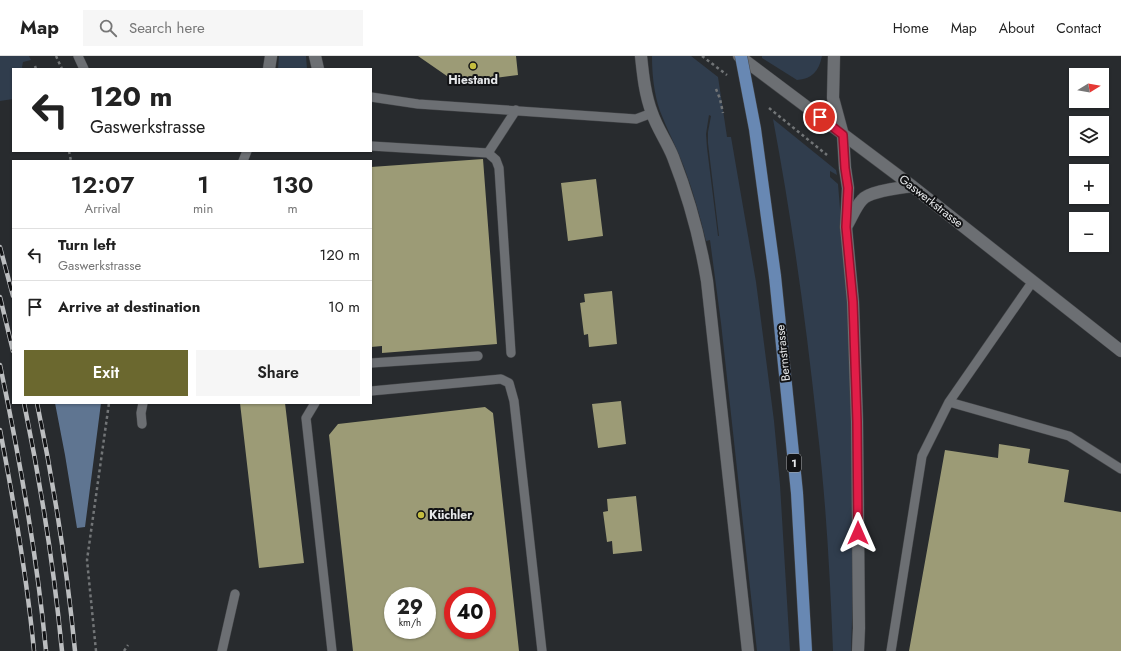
<!DOCTYPE html>
<meta charset="utf-8">
<style>
:root{--surface:#fff;--page:#f6f6f6;--text:#222;--muted:#767676;--line:#e0e0e0;--accent:#6b682f}
body{margin:0;font-family:Jost,sans-serif;background:var(--page);color:var(--text);height:100vh;display:flex;flex-direction:column;font-size:15px;white-space:nowrap}
*{box-sizing:border-box;margin:0}
p{font-size:13px;color:var(--muted)}
.icon{flex:none;width:22px;height:22px;fill:none;stroke:currentColor;stroke-width:2;stroke-linecap:round;stroke-linejoin:round}
.map{position:relative;flex:1;overflow:hidden}
.drawer{position:absolute;left:12px;top:104px;width:360px;height:244px;display:flex;flex-direction:column;background:var(--surface);border-radius:0px;box-shadow:0 1px 3px #0004}
.drawer>*{flex:none}
.banner{position:absolute;left:12px;top:12px;width:360px;height:84px;border-radius:0px;box-shadow:0 1px 3px #0004;background:#fff;color:var(--text);overflow:hidden}
.needle{width:26px;rotate:79deg}
.controls{position:absolute;left:1069px;top:12px;display:grid;gap:8px}
.controls a{display:grid;place-items:center;width:40px;height:40px;border-radius:0px;background:var(--surface);box-shadow:0 1px 3px #0004;font-size:20px}
.speed{position:absolute;left:384px;top:531px;display:flex;gap:8px;font-size:20px;font-weight:700;text-align:center}
.speed>*{display:grid;place-content:center;width:52px;height:52px;border-radius:50%;background:var(--surface);box-shadow:0 1px 3px #0004;line-height:1}
.speed small{font-size:10px;font-weight:400}
.speed .limit{border:6px solid #d22;background:#fff;color:#111}
.pin{position:absolute;display:grid;place-items:center;width:34px;height:34px;color:#fff;margin:-17px;border:2px solid #fff;border-radius:50%;box-shadow:0 1px 4px #0007}
.me{position:absolute;width:44px;margin:-22px;rotate:0deg;stroke-linejoin:round;filter:drop-shadow(0 0 3px #0008)}
.turn{display:flex;align-items:center;gap:14px;height:84px;padding:0 12px;font-size:18px}
.turn .icon{width:52px;height:52px;stroke-width:2.5}
.turn b{display:block;font-size:28px;line-height:34px}
.eta{display:flex;justify-content:space-evenly;align-items:center;height:68px;text-align:center}
.eta b{font-size:24px;font-weight:600;line-height:28px}
.button{display:flex;gap:8px;margin-top:auto;padding:8px 12px}
.button a{flex:1;height:46px;border-radius:0px;background:var(--accent);color:#fff;font-size:16px;font-weight:600;line-height:46px;text-align:center}
.button a+a{background:var(--page);color:var(--text)}
ul{padding:0;list-style:none}
li{display:flex;align-items:center;gap:12px;height:52px;padding:0 12px;border-top:1px solid var(--line)}
li div{flex:1}
li b{display:block;font-size:15px}
li em{font-style:normal}
header{display:flex;align-items:center;gap:24px;box-sizing:border-box;height:56px;padding:0 20px;background:var(--surface);border-bottom:1px solid var(--line)}
header strong{font-size:19px}
nav{display:flex;gap:22px;margin-inline-start:auto;font-size:14px}
.search{width:280px;height:36px;background:var(--page);display:flex;align-items:center;gap:10px;box-sizing:border-box;padding:0 14px;border-radius:0px;color:var(--muted);font-size:15px}
.map>svg:first-child{display:block}
</style>
<header>
<strong>Map</strong>
<div class="search"><svg class="icon" aria-label="search" viewBox="0 0 24 24"><circle cx="10" cy="10" r="6"/><path d="M15 15l6 6"/></svg>Search here</div>
<nav><a>Home</a><a>Map</a><a>About</a><a>Contact</a></nav>
</header>
<div class="map">
<svg width="1121" height="595" viewBox="0 0 1121 595">
<rect width="100%" height="100%" fill="#282b2e"/>
<path fill="#303d4d" fill-rule="evenodd" d="M0 0H29L31 4 23 6 22 11 23 13H13V43L0 45Z
M279 0H306L307 13H278Z
M652 0H691L718 21 727 81H731L756 226 774 365 780 429 790 595H757L721 267 710 184 706 185C700 160 693 135 684 111 677 92 667 74 660 55 654 38 652 18 652 0ZM709 59 711 60 708 76V87L719 180H718L707 92 706 78Z
M762 0H822C819 15 812 23 797 24L762 2Z
M773 63 836 114 837 119 830 115V121L838 128 847 238 852 369 853 535 851 595H833C830 519 826 444 817 369 806 266 792 164 773 63Z"/>
<path fill="#5f7591" d="M55 347H101L85 471 77 472 65 399Z"/>
<path fill="#9c9b76" fill-rule="evenodd" d="M418 0H516L518 19 457 27Z
M483 103 497 288 382 297V290L371 291V111Z
M596 123 603 180 568 185 561 127Z
M612 235 617 288 589 291 588 278 584 279 580 247 585 246 584 238Z
M621 345 626 388 598 392 592 348Z
M240 347H285L304 507 259 512Z
M485 351 493 357 519 595H353L329 379 338 368ZM393 540H427V574H393ZM453 540H487V574H453Z
M999 388 1030 393 1028 407 1069 414 1064 446 1121 456V595H909L945 394 998 402Z
M636 440 642 495 613 498 612 485 607 486 603 456 608 455 607 443Z"/>
<g fill="none" stroke-linecap="round" stroke-linejoin="round">
<g stroke="#444649" stroke-width="10">
<path id="service" d="M78 0 84 13
M371 41 418 48 636 63 652 57
M371 90 488 97 496 104 499 112 511 297
M488 97 516 54
M243 105 247 95
M371 307 478 300
M371 335 501 323 509 327 514 345 542 595
M949 346 1069 380 1121 413
M315 347 306 362 332 595
M142 368 141 357 143 347
M222 595 235 538
M891 595 922 400 949 346 1033 225"/>
</g>
<g stroke="#444649" stroke-width="13">
<path id="minor" d="M315 0 318 13
M739 0 912 130 1121 295
M269 13 271 0
M846 171C851 163 856 150 862 144 869 135 900 132 912 130"/>
</g>
<g stroke="#444649" stroke-width="13">
<path id="tertiary" d="M641 0C643 19 645 39 652 57 657 72 667 86 673 101 689 142 700 182 707 225L748 595
M834 0 833 42 843 79 845 112 848 132 846 171 853 246 857 366 859 572 858 595"/>
</g>
<g stroke="#444649" stroke-width="13">
<path id="primary" d="M775 220 797 437 806 595"/>
</g>
<path stroke="#727577" stroke-width="2.5" stroke-dasharray="3 3" stroke-linecap="butt" d="M56 0 62 13
M702 0 727 19
M35 10 36 13
M716 33 720 43 723 57
M769 52 827 99
M69 95 71 105
M96 595 87 504 109 347
M124 595 128 589"/>
<use href="#service" stroke="#6c6f73" stroke-width="9"/>
<use href="#minor" stroke="#6c6f73" stroke-width="12"/>
<use href="#tertiary" stroke="#6c6f73" stroke-width="12"/>
<use href="#primary" stroke="#6888b3" stroke-width="12"/>
<g stroke="#bcbec0" stroke-width="4.5">
<path id="rail" d="M0 191 13 240
M0 241 13 295
M0 309C20 404 37 499 46 595
M24 347C41 429 54 512 62 595
M37 347C54 429 67 512 75 595
M0 374C14 447 27 521 34 595"/>
</g>
<use href="#rail" stroke="#121315" stroke-width="3" stroke-dasharray="9" stroke-linecap="butt"/>
<g stroke="#444649" stroke-width="13" stroke-linecap="butt">
<path id="primary-bridge" d="M741 0 755 73 775 220"/>
</g>
<use href="#primary-bridge" stroke="#6888b3" stroke-width="12"/>
</g>
<g fill="none" stroke-linecap="round" stroke-linejoin="round">
<g stroke="#92132f" stroke-width="10">
<path id="route" d="M820 61 843 79 845 112 848 132 846 171 853 246 857 366 858 477"/>
</g>
<use href="#route" stroke="#e11d48" stroke-width="7"/>
</g>
<g fill="#c4bd3e" stroke="#121315" stroke-width="1.5">
<circle cx="473" cy="10" r="4"/>
<circle cx="421" cy="459" r="4"/>
</g>
<g text-anchor="middle" stroke-width="4" stroke-linejoin="round" paint-order="stroke">
<rect fill="#121315" stroke="#a6a7a9" stroke-width="1" x="787" y="398" width="14" height="18" rx="3"/>
<g font-size="11" font-weight="bold" fill="#e5e7e9">
<text x="794" y="411">1</text>
</g>
<g font-size="12" font-weight="bold" fill="#e5e7e9" stroke="#121315">
<text x="473" y="28">Hiestand</text>
<text x="429" y="463" text-anchor="start">Küchler</text>
</g>
<g font-size="12" fill="#e5e7e9" stroke="#121315">
<text transform="translate(931 145) rotate(38)" y="4">Gaswerkstrasse</text>
<text transform="translate(783 297) rotate(-96)" y="4">Bernstrasse</text>
</g>
</g>
</svg>
<div class="controls">
<a><svg class="needle" viewBox="-14 -14 28 28"><path d="M0-13l5 13h-10z" fill="#e53935"/><path d="M0 13l5-13h-10z" fill="#767676"/></svg></a>
<a><svg class="icon" aria-label="layers" viewBox="0 0 24 24"><path d="M12 4l9 5-9 5-9-5zM3 14l9 5 9-5"/></svg></a>
<a>+</a>
<a>−</a>
</div>
<div class="speed"><div>29<small>km/h</small></div><div class="limit">40</div></div>
<div class="pin" style="left:820px;top:61px;background:#d93025"><svg class="icon" aria-label="arrive" viewBox="0 0 24 24"><path d="M6 21V4h12l-3 4 3 4H6"/></svg></div>
<svg class="me" style="left:858px;top:477px" viewBox="-20 -20 40 40"><path d="M0-17L14 15 0 8-14 15z" fill="#e11d48" stroke="#fff" stroke-width="4"/></svg>
<div class="banner">
<div class="turn"><svg class="icon" aria-label="left" viewBox="0 0 24 24"><path d="M17 20v-9H6M10 6l-5 5 5 5"/></svg><div><b>120 m</b>Gaswerkstrasse</div></div>
</div>
<section class="drawer">
<div class="eta">
<div><b>12:07</b><p>Arrival</p></div>
<div><b>1</b><p>min</p></div>
<div><b>130</b><p>m</p></div>
</div>
<ul>
<li><svg class="icon" aria-label="left" viewBox="0 0 24 24"><path d="M17 20v-9H6M10 6l-5 5 5 5"/></svg><div><b>Turn left</b><p>Gaswerkstrasse</p></div><em>120 m</em></li>
<li><svg class="icon" aria-label="arrive" viewBox="0 0 24 24"><path d="M6 21V4h12l-3 4 3 4H6"/></svg><div><b>Arrive at destination</b></div><em>10 m</em></li>
</ul>
<div class="button"><a>Exit</a><a>Share</a></div>
</section>
</div>
